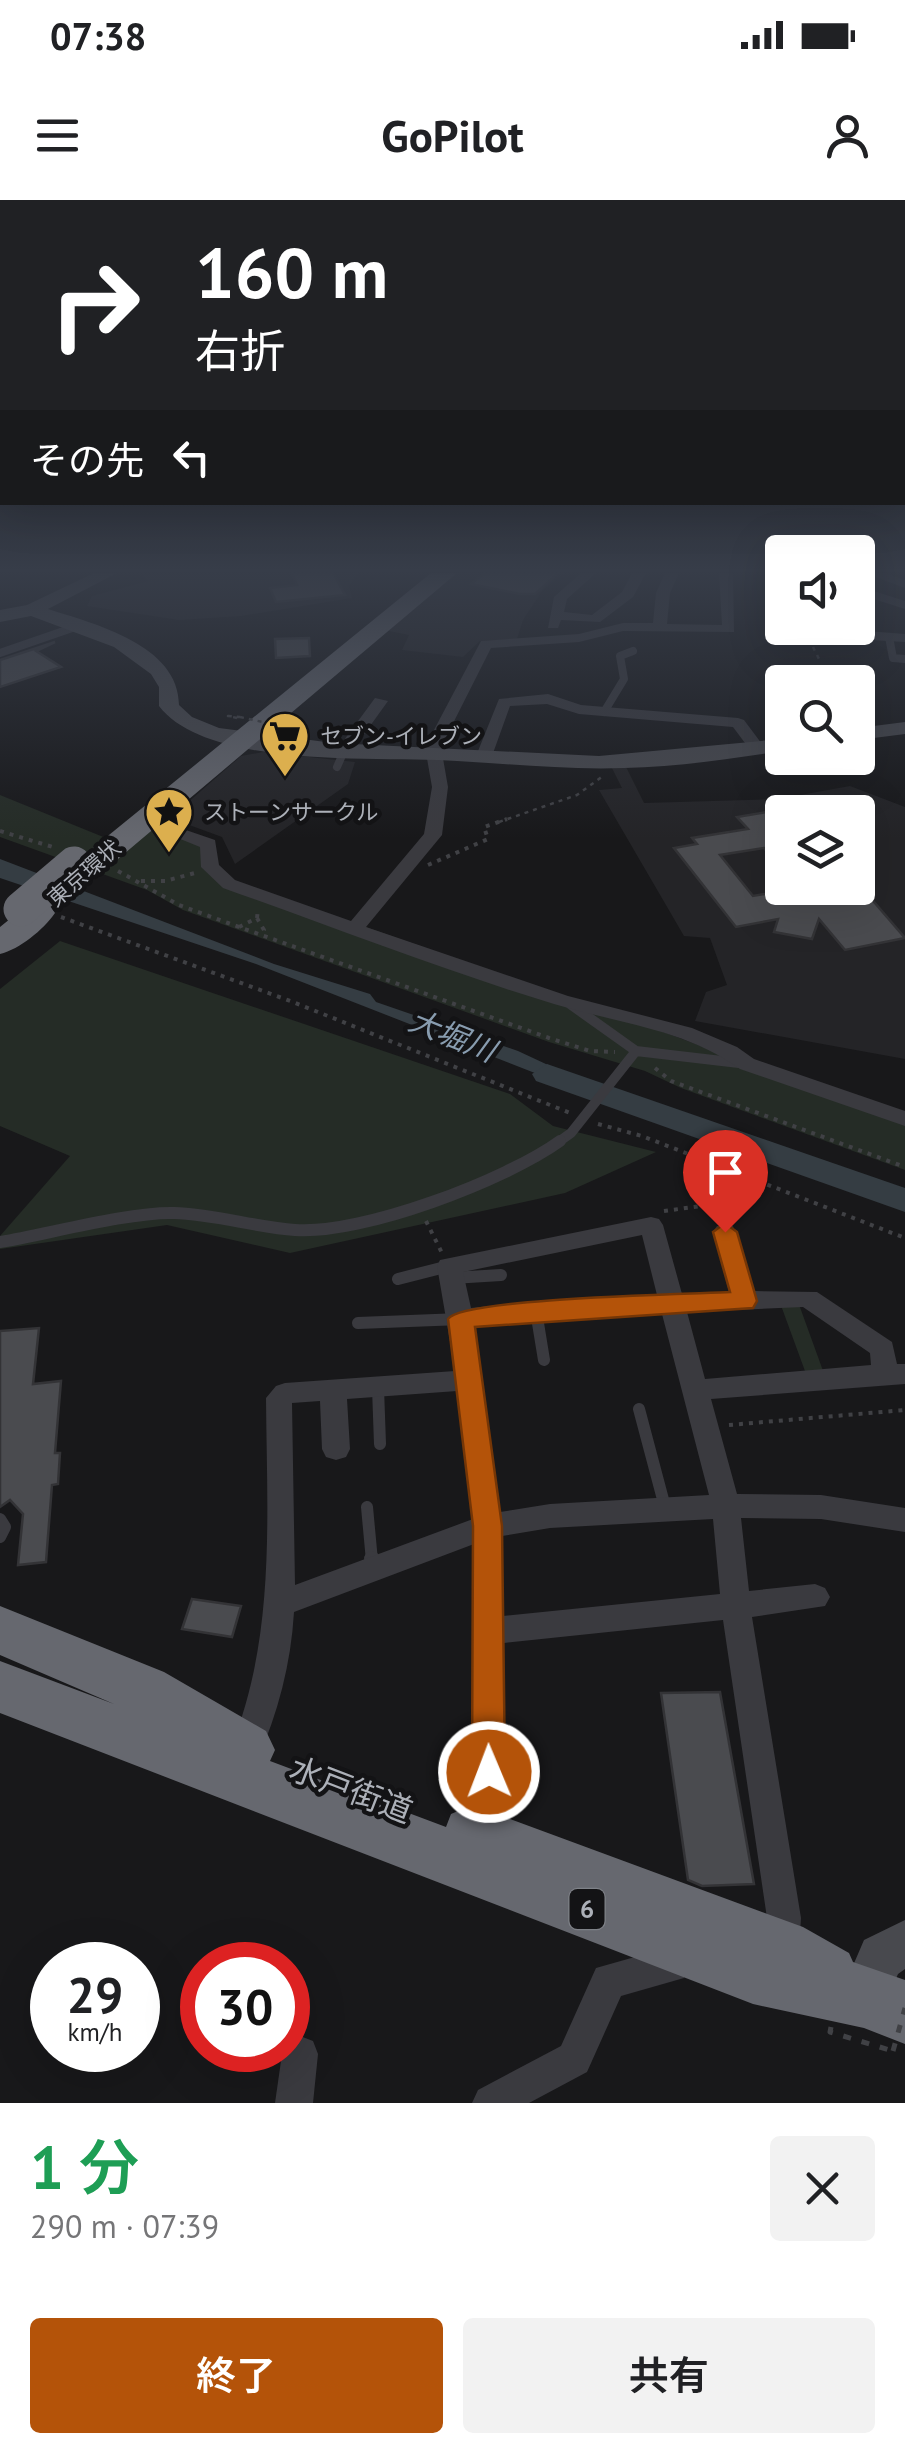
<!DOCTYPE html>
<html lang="ja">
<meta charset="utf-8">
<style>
:root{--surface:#fff;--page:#f2f2f2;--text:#202124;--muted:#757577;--accent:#b45309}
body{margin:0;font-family:"PT Sans","Noto Sans JP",sans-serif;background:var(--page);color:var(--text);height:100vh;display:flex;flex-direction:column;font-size:38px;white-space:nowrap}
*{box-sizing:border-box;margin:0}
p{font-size:32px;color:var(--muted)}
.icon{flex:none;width:55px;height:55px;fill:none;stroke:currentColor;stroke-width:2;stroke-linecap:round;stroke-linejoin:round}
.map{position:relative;height:1903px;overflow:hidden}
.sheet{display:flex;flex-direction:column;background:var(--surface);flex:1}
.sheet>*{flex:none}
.guide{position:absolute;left:0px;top:0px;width:905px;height:305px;box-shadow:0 10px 40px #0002;background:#202124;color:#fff;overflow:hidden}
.tools{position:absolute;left:765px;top:335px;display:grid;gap:20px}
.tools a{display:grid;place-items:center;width:110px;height:110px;border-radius:10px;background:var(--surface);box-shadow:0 10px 40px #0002;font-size:50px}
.speed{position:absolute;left:30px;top:1742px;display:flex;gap:20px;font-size:50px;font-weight:700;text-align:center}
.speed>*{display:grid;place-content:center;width:130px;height:130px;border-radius:50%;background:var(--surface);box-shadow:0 10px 40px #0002;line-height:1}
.speed small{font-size:25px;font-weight:400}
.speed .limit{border:15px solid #d22;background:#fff;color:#111}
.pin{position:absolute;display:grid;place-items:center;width:85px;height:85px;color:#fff;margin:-102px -42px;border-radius:50% 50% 50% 0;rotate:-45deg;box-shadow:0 0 10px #0007}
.pin .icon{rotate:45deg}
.me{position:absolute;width:110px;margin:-55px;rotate:359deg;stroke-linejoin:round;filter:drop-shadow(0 0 8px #0008)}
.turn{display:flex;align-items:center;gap:35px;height:210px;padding:0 30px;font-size:45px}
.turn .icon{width:130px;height:130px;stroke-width:2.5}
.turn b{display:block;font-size:70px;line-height:85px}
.then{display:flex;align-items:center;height:95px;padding:0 30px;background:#0003;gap:20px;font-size:38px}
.round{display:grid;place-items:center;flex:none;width:105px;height:105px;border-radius:10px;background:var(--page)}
.overview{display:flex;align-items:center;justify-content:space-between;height:170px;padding:0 30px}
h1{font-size:60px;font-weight:600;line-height:75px;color:#1e9e55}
.action{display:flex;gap:20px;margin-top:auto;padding:20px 30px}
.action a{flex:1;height:115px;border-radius:10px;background:var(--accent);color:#fff;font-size:40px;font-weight:600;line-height:115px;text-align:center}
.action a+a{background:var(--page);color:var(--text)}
.status{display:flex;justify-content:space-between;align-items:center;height:70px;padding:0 50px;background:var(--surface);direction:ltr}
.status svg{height:28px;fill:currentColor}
header{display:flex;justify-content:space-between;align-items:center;height:130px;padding:0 30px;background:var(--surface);font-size:45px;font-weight:600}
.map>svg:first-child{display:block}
</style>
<div class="status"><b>07:38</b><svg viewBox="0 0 49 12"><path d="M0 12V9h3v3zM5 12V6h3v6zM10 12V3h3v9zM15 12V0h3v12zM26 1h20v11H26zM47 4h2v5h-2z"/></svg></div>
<header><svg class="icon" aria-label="menu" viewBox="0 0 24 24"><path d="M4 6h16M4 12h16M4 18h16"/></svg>GoPilot<svg class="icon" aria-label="person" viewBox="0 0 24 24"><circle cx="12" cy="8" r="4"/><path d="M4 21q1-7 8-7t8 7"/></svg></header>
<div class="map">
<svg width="905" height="1903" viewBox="0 0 905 1903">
<rect width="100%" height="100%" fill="#18181a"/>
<path fill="#242427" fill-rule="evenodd" d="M358 373 349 386 352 398 241 416 179 420 87 406 92 396 148 381 143 375 155 374Z
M456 373H564L542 391 523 420 517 439 480 441 463 457 402 450 409 435 384 430Z
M263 552 355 562 348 584 235 664 222 637 170 618 241 556Z
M626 567 644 603 778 599 850 586 905 607V859L695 821 706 792 727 785 710 738 684 736 599 590 622 588 612 568ZM782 612H858V688H782Z"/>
<path fill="#252c26" d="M0 595 128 647 154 626 205 648 208 672 629 819 905 923V970L681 888 645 871 549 842 183 710 147 690 0 637Z
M60 741 510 894 553 926 656 952 565 993 290 1053 167 1025 0 1049V1036L70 956 0 926V789Z
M797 1099 826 1179 809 1182 779 1100Z"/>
<path fill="#353d43" d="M0 659 274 764 370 794 376 802 518 851 591 885 586 893 256 764 0 678Z"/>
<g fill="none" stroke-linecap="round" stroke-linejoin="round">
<path fill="#353d43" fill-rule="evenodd" d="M547 864 905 988V1012L536 881 532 874Z"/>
</g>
<path fill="#4a4b4f" stroke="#333336" stroke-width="2.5" d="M292 373H333L345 395 276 402 270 388 297 385Z
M485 373H558L535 394H520L471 384Z
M309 438 310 456 276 458 275 439Z
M55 442 36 451 61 467 0 487V460Z
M773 611 782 622V669L764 648 720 655 753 696 799 688H862L905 738 845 750 819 719 812 739 774 732 778 719 736 727 674 648 697 644 692 638 748 629 737 617Z
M39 1128 33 1184 61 1181 55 1253H60L58 1284 52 1285 46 1362 18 1365 23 1314 10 1300 0 1307V1131Z
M192 1399 241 1406 232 1437 182 1429Z
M720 1492 754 1684 702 1686 688 1680 661 1493Z"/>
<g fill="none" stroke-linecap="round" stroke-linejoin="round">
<path stroke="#404145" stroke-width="2.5" stroke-dasharray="4 5" stroke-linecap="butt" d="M813 447 821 463
M237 518 228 516 240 517
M499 622 577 595 603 576"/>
<path stroke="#404145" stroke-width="4" stroke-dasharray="4 6" stroke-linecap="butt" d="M0 631 56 648
M428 665 488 639 484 627 507 619
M118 671 179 705 228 723 549 838 590 851 615 852
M141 681H165L195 673
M61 717 293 802 570 913
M257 718 264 730 261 735
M239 727 257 718 258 709
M655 868 671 881 905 967
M598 924 642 936 905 1038
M664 1011 708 1005 736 987 728 972
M426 1021 442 1053
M729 1225 905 1210"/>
<path stroke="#404145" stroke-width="5" stroke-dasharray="8 11" stroke-linecap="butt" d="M831 1827 830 1832 893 1851"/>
<path stroke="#3a3a3f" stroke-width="8" d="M889 437 893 458 905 459
M0 453 78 426
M825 471 830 482
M604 512 624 479 620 456 633 451
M337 567 344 551"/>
<path stroke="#3a3a3f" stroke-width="10" d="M570 804 636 851 739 863
M557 943 571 933 636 851"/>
<path stroke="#3a3a3f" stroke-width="12" d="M0 1042C48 1034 128 1012 174 1013 214 1014 255 1027 295 1030 362 1035 506 980 560 941
M452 1078 501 1075
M398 1079 449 1066
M536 1111 544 1160
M358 1123 461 1119
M378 1188 380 1244
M639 1209 665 1307
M367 1307 372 1361
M0 1319 5 1327 0 1337"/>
<path stroke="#3a3a3f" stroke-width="16" d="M372 1359 373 1367"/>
<path fill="#3a3a3f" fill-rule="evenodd" d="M581 373H596L567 399 564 412 592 415 622 392 632 373H646L633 397 600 422 561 420 558 428H548L554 397Z
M665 373H679L670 393 667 424 722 425 719 373H733L734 432 623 431 579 442 491 448 441 547 448 587 442 635 366 727 568 796 692 828 737 847 754 859 905 911V926L740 869C685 829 617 823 554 804 442 770 333 727 223 688L201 667 200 647 136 621 145 616 215 640 219 665 235 680 351 721 424 634 432 587 425 547 481 441 579 434 623 423H653L656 393Z
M772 373H782V398L775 394Z
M865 373H885L905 380V388Z
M858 386 905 401V409L858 394Z
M828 428 905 434V442L837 438 832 437Z
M548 494 581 505 738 518 744 520 765 548 751 551 733 527 579 514 547 504 510 506 492 556 478 559 476 556 499 499Z
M375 498 388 501 350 554H338L336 551Z
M651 1017 659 1019 663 1025 682 1094 729 1092 713 1032 717 1026H733L754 1091 817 1092 892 1142 897 1164H905V1184L711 1199 737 1294 821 1295 905 1308V1332L821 1319 741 1318 749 1391 815 1384 825 1388 830 1397 825 1406 752 1417 801 1718 799 1749 793 1761 781 1767 769 1761 763 1749 767 1718 723 1420 504 1443 506 1608 491 1650 479 1655 467 1650 462 1638 472 1608 474 1344 294 1412C291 1464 278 1513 257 1561L246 1565 235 1561 230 1550C276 1437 267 1318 266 1198L276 1186 285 1183 455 1171 437 1066 440 1060ZM642 1035 657 1095 551 1100 471 1108 463 1072ZM803 1107 870 1153 871 1165 705 1179 687 1112ZM662 1114 709 1295 550 1304 500 1312 475 1127 551 1118ZM457 1191 473 1319 295 1385 292 1203 320 1201 322 1249 326 1257 336 1260 346 1257 350 1249 347 1199ZM713 1319 720 1394 503 1416 502 1336 550 1328Z
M675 1728 687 1734 693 1746 684 1778 621 1796 587 1872 529 1903H472L478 1890 561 1846 596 1768 656 1751 663 1734Z
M300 1836 313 1841 318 1854 313 1903H275L282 1854 288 1850V1841Z"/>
<path fill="#48494e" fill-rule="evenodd" d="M94 373H117L48 409C95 424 179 445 179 505L192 517 219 528 333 543 599 556 782 539V551C730 559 677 567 624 568 568 570 513 564 457 561 381 556 208 570 159 506V487L151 474 114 447 31 416 0 422V410L27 405Z
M905 522V534L858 540V528Z
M905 1720V1769L898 1774 881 1813 864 1820 847 1813 840 1796 864 1740Z"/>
<path fill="#66686f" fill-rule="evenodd" d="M431 373H457L99 675H77L72 668 77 661Z
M38 703 50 706 55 713C43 730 20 749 0 754V727L26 706Z
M0 1406 164 1472 266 1531 275 1550 270 1561 446 1627 451 1614 472 1605 803 1727 849 1753 853 1762 905 1780V1844L864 1828 753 1804 0 1513V1461L114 1504 0 1455Z"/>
<path stroke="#404145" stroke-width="2.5" stroke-dasharray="4 5" stroke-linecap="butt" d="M240 517 276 525"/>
<path stroke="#404145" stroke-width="5" stroke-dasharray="8 11" stroke-linecap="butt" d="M893 1851 905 1808"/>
<path stroke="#66686f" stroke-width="35" d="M21 709 74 664"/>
</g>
<linearGradient id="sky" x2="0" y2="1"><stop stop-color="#0d0d0e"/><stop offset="0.58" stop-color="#373d49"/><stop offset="1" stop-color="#373d49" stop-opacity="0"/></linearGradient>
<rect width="905" height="639" fill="url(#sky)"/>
<path fill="#b45309" stroke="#753606" stroke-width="2.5" d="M725 1023 737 1032 757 1101 753 1108 475 1127 502 1326 505 1572 500 1584 489 1588 477 1584 472 1572 473 1326 448 1119C460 1098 692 1094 730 1092L713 1032Z"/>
<defs>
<g id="supermarket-pin" transform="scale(2.5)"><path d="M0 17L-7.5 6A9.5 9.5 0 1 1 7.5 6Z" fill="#dcaf4e" stroke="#131315"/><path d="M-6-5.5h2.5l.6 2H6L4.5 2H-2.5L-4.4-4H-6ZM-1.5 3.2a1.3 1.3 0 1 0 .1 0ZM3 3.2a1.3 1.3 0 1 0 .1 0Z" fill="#111"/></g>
<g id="sight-pin" transform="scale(2.5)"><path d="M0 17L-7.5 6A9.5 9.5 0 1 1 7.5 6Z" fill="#dcaf4e" stroke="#131315"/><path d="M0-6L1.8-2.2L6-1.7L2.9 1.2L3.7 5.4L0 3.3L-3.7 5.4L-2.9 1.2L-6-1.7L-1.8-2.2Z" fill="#111"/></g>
</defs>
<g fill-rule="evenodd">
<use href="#supermarket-pin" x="285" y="536"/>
<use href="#sight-pin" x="169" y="612"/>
</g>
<g text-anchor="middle" stroke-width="9" stroke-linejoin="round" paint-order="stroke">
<g font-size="22" fill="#acb0b8" stroke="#131315" text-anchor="start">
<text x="320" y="544">セブン-イレブン</text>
<text x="204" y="620">ストーンサークル</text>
</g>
<g font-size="22" fill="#acb0b8" stroke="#131315">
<text transform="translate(84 673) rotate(-41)" y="8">東京環状</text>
</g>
<rect fill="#131315" stroke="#7e8187" stroke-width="2.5" x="569.5" y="1689" width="35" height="40" rx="8"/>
<g font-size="25" font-weight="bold" fill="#acb0b8">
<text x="587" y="1718">6</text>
</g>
<g font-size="30" font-style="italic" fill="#889caf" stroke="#131315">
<text transform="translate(452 836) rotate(22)" y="10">大堀川</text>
</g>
<g font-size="32" fill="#acb0b8" stroke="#131315">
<text transform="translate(351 1590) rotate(21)" y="11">水戸街道</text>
</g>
</g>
</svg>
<div class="tools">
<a><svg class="icon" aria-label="sound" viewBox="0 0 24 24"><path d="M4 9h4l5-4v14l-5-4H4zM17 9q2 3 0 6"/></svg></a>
<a><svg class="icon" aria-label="search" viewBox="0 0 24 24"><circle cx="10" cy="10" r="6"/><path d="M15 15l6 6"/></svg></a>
<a><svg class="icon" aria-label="layers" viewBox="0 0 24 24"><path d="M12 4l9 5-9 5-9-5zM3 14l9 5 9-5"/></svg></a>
</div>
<div class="speed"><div>29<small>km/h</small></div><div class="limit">30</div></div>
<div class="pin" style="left:725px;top:1032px;background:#d93025"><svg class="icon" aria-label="arrive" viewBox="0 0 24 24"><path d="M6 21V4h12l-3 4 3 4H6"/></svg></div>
<svg class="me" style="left:489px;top:1572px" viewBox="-20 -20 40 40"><circle r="17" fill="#b45309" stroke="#fff" stroke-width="3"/><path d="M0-11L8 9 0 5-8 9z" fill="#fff"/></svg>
<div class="guide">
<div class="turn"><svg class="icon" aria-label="right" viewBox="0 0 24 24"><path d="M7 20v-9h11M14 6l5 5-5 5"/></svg><div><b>160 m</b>右折</div></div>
<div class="then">その先<svg class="icon" aria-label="left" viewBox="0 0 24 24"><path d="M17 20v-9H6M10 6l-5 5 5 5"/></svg></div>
</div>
</div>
<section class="sheet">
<div class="overview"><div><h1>1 分</h1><p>290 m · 07:39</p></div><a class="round"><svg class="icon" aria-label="close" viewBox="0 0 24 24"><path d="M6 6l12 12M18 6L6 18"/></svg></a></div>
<div class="action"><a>終了</a><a>共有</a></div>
</section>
